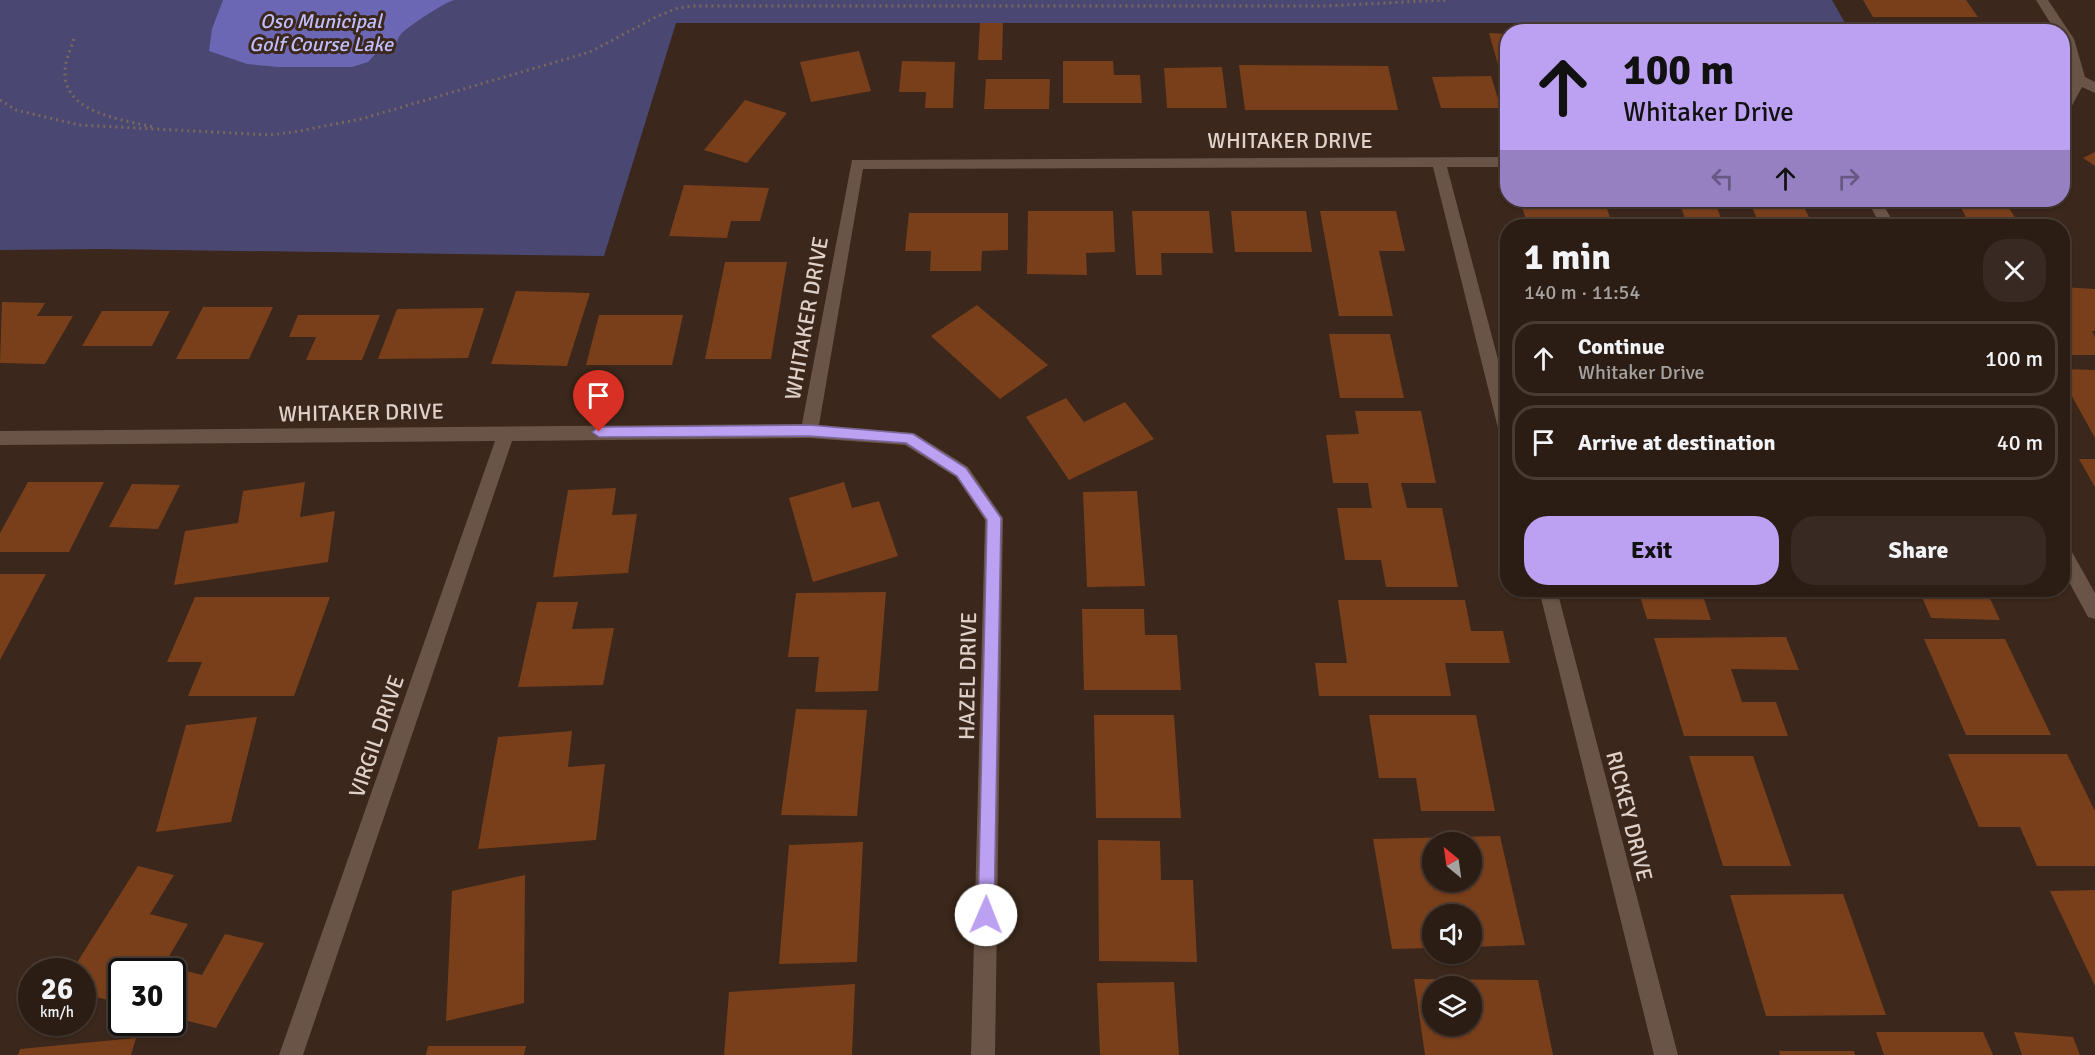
<!DOCTYPE html>
<meta charset="utf-8">
<style>
:root{--surface:#2c1d14;--page:#382a22;--text:#f1f3f6;--muted:#a6a2a0;--line:#483b34;--accent:#bca0f2}
body{margin:0;font-family:Signika,sans-serif;background:var(--page);color:var(--text);height:100vh;display:flex;flex-direction:column;font-size:22px;white-space:nowrap}
*{box-sizing:border-box;margin:0}
p{font-size:20px;color:var(--muted)}
.icon{flex:none;width:33px;height:33px;fill:none;stroke:currentColor;stroke-width:2;stroke-linecap:round;stroke-linejoin:round}
.map{position:relative;flex:1;overflow:hidden}
.details{position:absolute;left:1500px;top:219px;width:570px;height:378px;display:flex;flex-direction:column;background:var(--surface);border-radius:24px;box-shadow:0 2px 4px #0004,0 0 0 2px var(--line)}
.details>*{flex:none}
.banner{position:absolute;left:1500px;top:24px;width:570px;height:183px;border-radius:24px;box-shadow:0 2px 4px #0004,0 0 0 2px var(--line);background:#bca0f2;color:#111;overflow:hidden}
.needle{width:39px;rotate:331deg}
.buttons{position:absolute;left:1422px;top:832px;display:grid;gap:12px}
.buttons a{display:grid;place-items:center;width:60px;height:60px;border-radius:50%;background:var(--surface);box-shadow:0 2px 4px #0004,0 0 0 2px var(--line);font-size:30px}
.speed{position:absolute;left:18px;top:958px;display:flex;gap:12px;font-size:30px;font-weight:700;text-align:center}
.speed>*{display:grid;place-content:center;width:78px;height:78px;border-radius:50%;background:var(--surface);box-shadow:0 2px 4px #0004,0 0 0 2px var(--line);line-height:1}
.speed small{font-size:15px;font-weight:400}
.speed .limit{border:3px solid #111;border-radius:9px;background:#fff;color:#111}
.pin{position:absolute;display:grid;place-items:center;width:51px;height:51px;color:#fff;margin:-62px -26px;border-radius:50% 50% 50% 0;rotate:-45deg;box-shadow:0 0 6px #0007}
.pin .icon{rotate:45deg}
.me{position:absolute;width:66px;margin:-33px;rotate:1deg;stroke-linejoin:round;filter:drop-shadow(0 0 4px #0008)}
.turn{display:flex;align-items:center;gap:21px;height:126px;padding:0 24px;font-size:27px}
.turn .icon{width:78px;height:78px;stroke-width:2.5}
.turn b{display:block;font-size:42px;line-height:51px}
.lanes{display:flex;align-items:center;height:57px;padding:0 24px;background:#0003;justify-content:center;gap:30px;direction:ltr}
.lanes .off{opacity:.35}
.round{display:grid;place-items:center;flex:none;width:63px;height:63px;border-radius:24px;background:var(--page)}
.overview{display:flex;align-items:center;justify-content:space-between;height:102px;padding:0 24px}
h1{font-size:36px;font-weight:700;line-height:45px}
.primary-button{display:flex;gap:12px;margin-top:auto;padding:12px 24px}
.primary-button a{flex:1;height:69px;border-radius:24px;background:var(--accent);color:#111;font-size:24px;font-weight:700;line-height:69px;text-align:center}
.primary-button a+a{background:var(--page);color:var(--text)}
ul{padding:0;list-style:none}
li{display:flex;align-items:center;gap:18px;height:75px;margin:0 12px 9px;padding:0 12px;border:3px solid var(--line);border-radius:24px}
li div{flex:1}
li b{display:block;font-size:22px}
li em{font-style:normal}
.map>svg:first-child{display:block}
</style>
<div class="map">
<svg width="2095" height="1055" viewBox="0 0 2095 1055">
<rect width="100%" height="100%" fill="#3b271b"/>
<path fill="#4a4873" d="M0 0H1832L1845 23H676L604 256 102 249 0 250Z"/>
<path fill="#6c67b5" d="M223 0H454C442 4 410 25 401 34 398 37 397 42 396 47L378 51 368 62 352 67H278L247 64 209 51 212 29Z"/>
<path fill="#793f1a" fill-rule="evenodd" d="M1863 0H1966L1978 17H1873Z
M980 23H1003L1002 60H978Z
M1900 24 1925 31V32H1898Z
M1489 33 1508 34V96H1507Z
M859 51 871 91 811 102 800 62Z
M902 61 955 62 953 108H925L926 92H899Z
M1063 61H1113L1114 75H1140L1142 103H1063Z
M1239 65 1388 66 1398 110H1245Z
M1222 67 1227 108H1167L1164 68Z
M1491 76 1501 108H1441L1432 77Z
M986 79H1050L1049 109H984Z
M745 100 787 113 747 163 704 150Z
M2095 152V166L2083 158Z
M684 185 769 188 760 221H731L727 238 669 236Z
M1749 200H1801L1813 226H1760Z
M1605 203 1613 226H1528L1521 204Z
M1680 205H1716L1724 226H1688Z
M1961 208H2009L2020 226H1971Z
M1028 211H1113L1115 252 1086 253 1087 275 1027 274Z
M1132 211H1209L1213 253H1161L1162 275H1136Z
M1231 211H1306L1312 252H1235Z
M1320 211H1396L1405 251H1379L1393 316H1339Z
M909 213H1008V250L982 251 981 271H930L931 251H905Z
M725 262H787L771 359H705Z
M2062 287 2095 289V331H2092L2095 337V355H2062Z
M516 291 590 293 567 366 491 364Z
M2 302 45 303 37 316H73L45 364 0 363Z
M977 305 1048 365 1000 399 931 336Z
M203 307H273L249 359H176Z
M484 308 468 358 378 359 397 309Z
M102 311H170L152 346H82Z
M298 315H380L362 360H306L316 337H289Z
M599 315H683L672 365H586Z
M1329 334H1390L1404 398H1340Z
M2062 369 2095 370V438L2062 378Z
M1066 398 1084 422 1125 402 1154 439 1069 480 1026 417Z
M1355 411H1421L1436 483H1401L1407 508H1442L1458 587H1386L1381 560H1345L1337 508H1372L1370 498 1368 483H1333L1326 435 1359 434Z
M2079 459H2095V487Z
M28 482H104L69 552H0V533Z
M305 482 300 517 335 511 328 562 174 585 185 531 238 523 243 491Z
M844 482 852 508 879 501 898 556 813 582 789 498Z
M132 484 180 485 158 529 109 527Z
M616 488 612 515 637 514 628 573 553 577 568 490Z
M1137 491 1145 586 1087 587 1083 492Z
M0 574H46L0 660Z
M1638 590H1701L1711 620 1647 619Z
M1919 590H1986L2000 620 1931 618Z
M886 592 878 691 815 692 819 657H788L796 593Z
M195 597H330L294 696H188L202 662H167Z
M1338 600H1465L1471 631H1503L1510 663H1445L1451 696H1319L1315 663H1347Z
M537 602H578L572 629 614 628 603 685 518 687Z
M1082 609H1144L1145 635H1177L1181 690H1084Z
M1786 637 1799 670 1731 669 1742 702H1776L1788 736H1684L1654 638Z
M1924 639H2005L2051 735H1966Z
M796 709 867 710 857 816 781 815Z
M1094 715H1174L1181 818H1096Z
M1369 715H1476L1495 811H1421L1416 778H1379Z
M257 717 231 822 156 832 186 725Z
M572 731 568 767 605 764 596 840 478 849 498 737Z
M1948 754H2067L2095 811V866H2037L2020 827H1979Z
M1689 756H1753L1791 866H1723Z
M1500 836 1525 945 1472 947V915H1432V948L1392 949 1373 839ZM1432 843H1472V882H1432Z
M1098 840 1160 841 1161 880H1193L1197 962 1099 961Z
M863 842 857 962 779 964 789 845Z
M138 866 174 875 150 914 188 924 164 965 202 975 225 934 264 943 216 1028 172 1017V972H122V1004L82 993V972H71Z
M525 875 524 1003 446 1021 452 891Z
M2095 890V986L2050 891Z
M1843 894 1886 1015 1766 1016 1730 895Z
M1414 979 1538 980 1553 1055H1425ZM1432 987H1472V1026H1432Z
M1174 982 1179 1055H1100L1097 983Z
M855 984 852 1055H724L729 992Z
M1876 1032H1983L1993 1055H1884Z
M2014 1032 2073 1037 2080 1055H2022Z
M136 1038 131 1055H18L20 1049Z
M428 1046H526L524 1055H426Z
M1779 1051H1854L1855 1055H1780Z"/>
<g fill="none" stroke-linecap="round" stroke-linejoin="round">
<path stroke="#79675d" stroke-width="3" stroke-dasharray="2 4" stroke-linecap="butt" d="M74 39C70 51 64 63 65 76 68 114 125 120 153 127
M0 100 16 110 79 125 270 135 294 132 361 119 590 52 656 17 678 8 693 6H1324L1446 0"/>
<path fill="#6a5447" fill-rule="evenodd" d="M2036 0H2048L2074 39 2085 77 2095 82V93L2082 87 2067 115 2062 117V98L2072 80 2062 47V32H2056Z
M1602 24 1607 25 1610 32H1597L1595 28Z
M1508 157V167H1447L1508 397V439L1502 437 1499 432 1433 167 863 169 819 425 914 433 968 467 1003 518 995 1055H971L985 520 956 477 905 445 809 438 512 441 303 1055H279L495 441 0 445V431L802 424 852 160Z
M1867 200H1881L1895 226H1881Z
M2062 543 2068 545 2095 593V619L2088 617 2062 569Z
M1539 590H1557L1678 1055H1654Z"/>
</g>
<path fill="#bca0f2" stroke="#7a689d" stroke-width="1.5" d="M809 425 913 434 966 468 1001 518 994 915 992 921 986 923 980 921 978 915 987 520 957 476 906 443 809 436 599 437 592 432 599 427Z"/>
<g text-anchor="middle" stroke-width="6" stroke-linejoin="round" paint-order="stroke">
<g font-size="20" font-style="italic" fill="#bfbefd" stroke="#3b271b">
<text x="321" y="28">Oso Municipal<tspan x="321" dy="23">Golf Course Lake</tspan></text>
</g>
<g font-size="22" fill="#dfd1ca" stroke="#3b271b">
<text x="1290" y="148">WHITAKER DRIVE</text>
<text transform="translate(806 318) rotate(-80)" y="8">WHITAKER DRIVE</text>
<text transform="translate(361 412) rotate(-1)" y="8">WHITAKER DRIVE</text>
<text transform="translate(967 676) rotate(-89)" y="8">HAZEL DRIVE</text>
<text transform="translate(376 736) rotate(-71)" y="8">VIRGIL DRIVE</text>
<text transform="translate(1630 816) rotate(76)" y="8">RICKEY DRIVE</text>
</g>
</g>
</svg>
<div class="buttons">
<a><svg class="needle" viewBox="-14 -14 28 28"><path d="M0-13l5 13h-10z" fill="#e53935"/><path d="M0 13l5-13h-10z" fill="#a6a2a0"/></svg></a>
<a><svg class="icon" aria-label="sound" viewBox="0 0 24 24"><path d="M4 9h4l5-4v14l-5-4H4zM17 9q2 3 0 6"/></svg></a>
<a><svg class="icon" aria-label="layers" viewBox="0 0 24 24"><path d="M12 4l9 5-9 5-9-5zM3 14l9 5 9-5"/></svg></a>
</div>
<div class="speed"><div>26<small>km/h</small></div><div class="limit">30</div></div>
<div class="pin" style="left:599px;top:432px;background:#d93025"><svg class="icon" aria-label="arrive" viewBox="0 0 24 24"><path d="M6 21V4h12l-3 4 3 4H6"/></svg></div>
<svg class="me" style="left:986px;top:915px" viewBox="-20 -20 40 40"><circle r="19" fill="#fff"/><path d="M0-13L10 11 0 6-10 11z" fill="#bca0f2"/></svg>
<div class="banner">
<div class="turn"><svg class="icon" aria-label="ahead" viewBox="0 0 24 24"><path d="M12 20V5M6 11l6-6 6 6"/></svg><div><b>100 m</b>Whitaker Drive</div></div>
<div class="lanes"><svg class="icon off" aria-label="left" viewBox="0 0 24 24"><path d="M17 20v-9H6M10 6l-5 5 5 5"/></svg><svg class="icon" aria-label="ahead" viewBox="0 0 24 24"><path d="M12 20V5M6 11l6-6 6 6"/></svg><svg class="icon off" aria-label="right" viewBox="0 0 24 24"><path d="M7 20v-9h11M14 6l5 5-5 5"/></svg></div>
</div>
<section class="details">
<div class="overview"><div><h1>1 min</h1><p>140 m · 11:54</p></div><a class="round"><svg class="icon" aria-label="close" viewBox="0 0 24 24"><path d="M6 6l12 12M18 6L6 18"/></svg></a></div>
<ul>
<li><svg class="icon" aria-label="ahead" viewBox="0 0 24 24"><path d="M12 20V5M6 11l6-6 6 6"/></svg><div><b>Continue</b><p>Whitaker Drive</p></div><em>100 m</em></li>
<li><svg class="icon" aria-label="arrive" viewBox="0 0 24 24"><path d="M6 21V4h12l-3 4 3 4H6"/></svg><div><b>Arrive at destination</b></div><em>40 m</em></li>
</ul>
<div class="primary-button"><a>Exit</a><a>Share</a></div>
</section>
</div>
